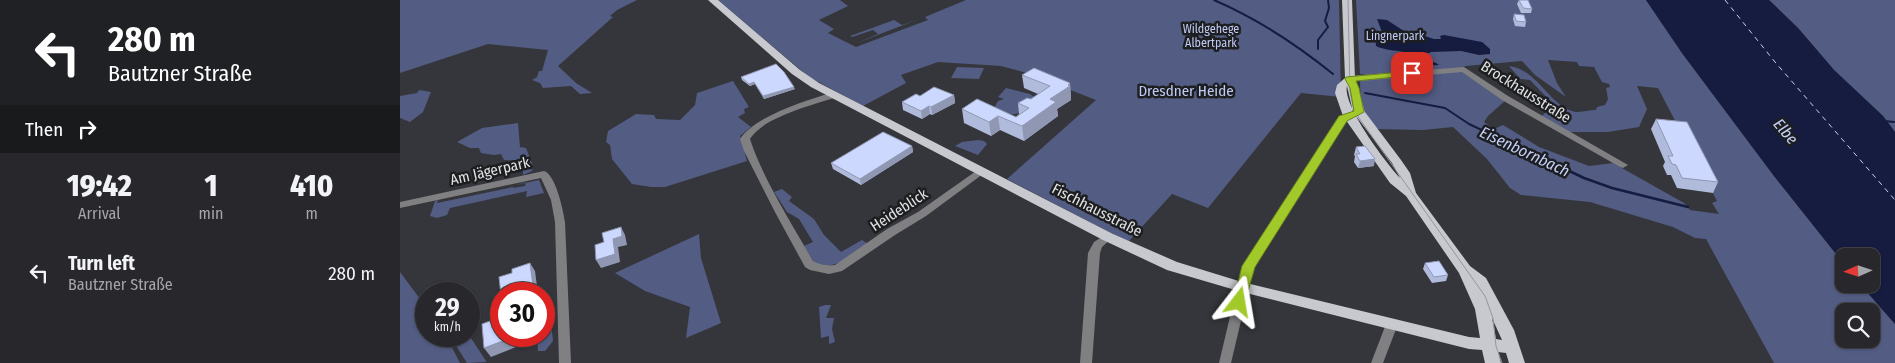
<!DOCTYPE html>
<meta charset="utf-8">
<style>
:root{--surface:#28282c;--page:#343438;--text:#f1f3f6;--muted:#a5a6a9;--line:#444448}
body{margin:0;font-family:"Fira Sans Condensed",sans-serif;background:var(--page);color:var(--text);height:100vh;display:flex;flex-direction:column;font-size:19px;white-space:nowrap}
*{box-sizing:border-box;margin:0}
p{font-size:16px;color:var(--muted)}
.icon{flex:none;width:28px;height:28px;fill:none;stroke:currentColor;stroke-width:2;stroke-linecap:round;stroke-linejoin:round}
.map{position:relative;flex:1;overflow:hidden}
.drawer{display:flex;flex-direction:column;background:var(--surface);width:400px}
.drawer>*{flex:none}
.hud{background:#202124;color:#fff;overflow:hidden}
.needle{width:32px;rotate:267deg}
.tools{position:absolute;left:1435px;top:248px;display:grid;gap:10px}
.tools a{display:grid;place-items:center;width:45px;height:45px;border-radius:10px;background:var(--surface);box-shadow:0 1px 4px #0004,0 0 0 1px var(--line);font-size:25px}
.speed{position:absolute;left:15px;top:282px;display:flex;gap:10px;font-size:25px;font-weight:700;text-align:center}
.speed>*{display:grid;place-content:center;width:65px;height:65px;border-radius:50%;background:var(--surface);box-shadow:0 1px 4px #0004,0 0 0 1px var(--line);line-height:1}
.speed small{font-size:12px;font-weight:400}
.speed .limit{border:8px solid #d22;background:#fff;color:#111}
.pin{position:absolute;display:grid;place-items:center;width:42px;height:42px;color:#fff;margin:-21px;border-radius:10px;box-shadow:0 2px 8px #0006}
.me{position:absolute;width:55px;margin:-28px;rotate:14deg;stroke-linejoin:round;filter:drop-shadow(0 0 4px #0008)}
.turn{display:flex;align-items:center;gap:18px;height:105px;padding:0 25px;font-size:22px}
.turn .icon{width:65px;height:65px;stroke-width:2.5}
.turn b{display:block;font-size:35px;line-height:42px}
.then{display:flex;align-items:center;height:48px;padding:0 25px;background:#0003;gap:10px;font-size:19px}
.eta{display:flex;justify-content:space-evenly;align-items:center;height:85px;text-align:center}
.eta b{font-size:30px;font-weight:800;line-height:35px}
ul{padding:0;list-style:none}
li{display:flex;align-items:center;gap:15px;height:70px;padding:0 25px}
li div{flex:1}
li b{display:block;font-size:19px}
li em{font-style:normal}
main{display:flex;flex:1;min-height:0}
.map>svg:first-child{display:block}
</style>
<main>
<section class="drawer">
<div class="hud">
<div class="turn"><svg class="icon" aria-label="left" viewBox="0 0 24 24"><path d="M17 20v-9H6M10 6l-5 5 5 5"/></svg><div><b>280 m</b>Bautzner Straße</div></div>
<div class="then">Then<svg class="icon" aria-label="right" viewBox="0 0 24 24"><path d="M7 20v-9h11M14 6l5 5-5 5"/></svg></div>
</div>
<div class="eta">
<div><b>19:42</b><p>Arrival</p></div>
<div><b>1</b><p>min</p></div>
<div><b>410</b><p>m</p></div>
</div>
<ul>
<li><svg class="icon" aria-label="left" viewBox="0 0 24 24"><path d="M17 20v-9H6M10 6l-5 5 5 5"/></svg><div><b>Turn left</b><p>Bautzner Straße</p></div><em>280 m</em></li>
</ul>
</section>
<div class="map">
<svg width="1495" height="363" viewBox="0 0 1495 363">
<rect width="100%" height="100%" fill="#35363b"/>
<path fill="#535c83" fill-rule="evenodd" d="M0 0H237L217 10 210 16 213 17 158 66 176 83 192 93 180 94 171 86 143 88 140 83 132 80 137 77 139 71H142L148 50 88 44 0 73Z
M318 0H440L448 6 419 20 434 29 428 33 456 47 528 20 525 17 566 0H939L941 97 901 93 808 208 772 194 728 242 607 179 696 100 627 73 601 66 538 62 501 75 506 83 463 106 409 77Z
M956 0H1246L1282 53 1374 176 1444 264V284H1460L1495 324V363H1374L1306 239 1295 238 1273 227 1190 202 1121 195 1110 188 1087 159 1053 127 1023 130 975 129C964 113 960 101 960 81L1062 70 1106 100 1088 116 1084 122 1094 129 1103 125 1139 147 1189 166 1213 163 1284 203 1290 210 1319 214 1312 203 1317 201 1258 88 1237 86 1247 109 1239 127 1208 132H1168L1142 116 1153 104 1130 80 1120 79 1109 66C1139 70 1149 107 1176 112 1182 112 1190 110 1196 110L1197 107 1205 105 1208 99 1206 88 1210 87 1209 84 1202 82 1194 67 1179 66 1177 62 1148 60 1157 83 1166 97 1135 75 1122 61 1066 66 1060 68 966 75 960 74ZM1444 311H1471V339H1444Z
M1369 0H1495V132L1483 116 1434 70 1398 28Z
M519 19 457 43 478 34 473 30 452 37 450 36 494 20 502 25Z
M557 67 584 68 579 79 551 78Z
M333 81 349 107 344 109 345 113 338 117 351 127 340 136 347 161 265 187H251L232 184 212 159 210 145 206 142 208 131 236 114 254 115 256 119 280 120 295 105 297 93Z
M606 88 630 94 637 99C613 115 621 119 594 108L598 101 604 99 598 97Z
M19 90 31 92 23 112 10 122 0 118V96L17 93Z
M118 123 120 147 126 148 133 166 132 171 123 175V161L104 160 101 154 94 155 81 153 79 148H70L57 142 82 128Z
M578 140 584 141 587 144 578 155 555 146 562 142Z
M139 180 144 193 126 197 127 191 50 208 47 215 37 218 30 216 35 201 38 200 37 203 113 187V188L125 186 126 182 116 185Z
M382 189 392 197 389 201 414 219 424 235 441 252 462 240 468 244C452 256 435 272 414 262L404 246 413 242 399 219 387 212 374 192Z
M299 234 301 258 321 323 286 338 290 307 245 291 215 273Z
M0 272 26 307V336H46L60 363H0Z
M425 305H431L426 318H434L432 329 435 342 429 344V336L421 338 419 307Z
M150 311 153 341 145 351H138L137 336H144V313Z
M69 335 86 361V362L67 363 50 336H69Z"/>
<path fill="#161c40" d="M1246 0H1369L1398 28 1434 70 1483 116 1495 132V324L1460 284H1471V256H1444V264L1374 176 1282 53Z
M977 19 987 20 1010 35 1019 34 1034 39H1041L1040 36 1044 35 1082 42 1090 49V54L1079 55 1061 51 1031 52 1027 54V60L1036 63 1039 65 1019 66 1016 65 1019 61C1011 48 989 53 976 46L975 32H982Z"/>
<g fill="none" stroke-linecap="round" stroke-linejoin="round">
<path stroke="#161c40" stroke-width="2" d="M814 0C858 19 896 44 933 74
M918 49V40L928 27 925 21 929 8 928 0
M965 93 1045 108 1069 124 1139 157
M1484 121 1494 122"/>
<path stroke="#161c40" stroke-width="2.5" d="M1136 155 1184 178 1212 188 1288 207"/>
<path stroke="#c5d0fa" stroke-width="1" stroke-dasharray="5 4.5" stroke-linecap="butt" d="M1325 0 1375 62 1495 200"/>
<path fill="#808082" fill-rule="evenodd" d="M1064 67 1108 96 1228 165 1223 168 1220 167 1102 100 1062 72 950 82 946 79 950 76Z
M434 92 437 93 438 95 437 97C413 105 363 117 350 139 363 179 392 224 413 261 420 265 427 266 435 265L487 229 518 212 579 169 582 168 587 171 526 216 495 235 442 271 429 274 410 270 405 267 376 214 344 151 340 139C355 116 407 100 434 92Z
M959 109 963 112 946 121 854 266 831 363H819L842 266 940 117Z
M144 171C156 175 163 210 165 222L171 363H159L155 222 151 200 141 178 0 208V202Z
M708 233 712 234 713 237 702 247 700 253 692 363H680L688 253 694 242Z
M992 319 996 321 998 324 983 363H971L986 324 988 321Z"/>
<path fill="#c8c9ce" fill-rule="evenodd" d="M308 0H318L400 70 419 83 713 234 777 262 842 282 1069 337 1080 338 1075 309 1059 273 1006 196 990 183 943 116 935 93 937 85 945 78 942 0H952L955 79 965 112 1001 160 1010 173 1016 193 1070 266 1086 278 1114 330 1125 363H1109L1106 353 1098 352 1101 363H1085L1082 350 1069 349 842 292 767 270 703 240 411 87 392 74ZM947 86 953 112 992 163 1000 178C986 163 942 105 947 86ZM1092 318 1102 340 1096 339Z"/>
<path stroke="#95969a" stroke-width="1" d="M948 0 950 92 953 106 959 118 1085 296 1093 318 1096 346 1102 363"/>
</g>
<path fill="#b0badb" d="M1119 0 1132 9 1131 13H1121L1117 4Z
M1114 14 1126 22 1125 27 1115 26 1113 19Z
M622 75 670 83 671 100 657 109 658 116 624 141 600 130 591 136 564 123 562 109 616 117 619 114 618 103 631 99 638 94 624 88Z
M341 77 395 89 364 99 355 84 350 86 342 80Z
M554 95 555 103 532 115 530 114 522 119 503 110 502 102 520 96Z
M1256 119 1318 182 1313 193 1277 188 1271 175H1267L1263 166 1265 162 1251 129Z
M512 146 513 152 461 185 433 169 431 163Z
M956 147 974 166 958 168 954 162 955 156 954 155Z
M1025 263 1048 275 1046 281 1032 283 1023 269Z"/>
<path fill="#9097b2" d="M354 82 355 84 350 86 349 84Z
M670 83 671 100 657 109 658 116 624 141 622 126 650 99Z
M394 87 395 89 364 99 363 96Z
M554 95 555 103 532 115 531 107Z
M529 106 530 114 522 119 521 111Z
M598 116 600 130 591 136 589 122Z
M512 146 513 152 461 185 460 179Z
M975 159 974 166 958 168 960 161Z
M221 227 225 235 227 245 218 247 220 262 201 268 196 260 213 239Z
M130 263 135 271 138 294H134Z
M116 336H125L126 343 91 357 84 348Z"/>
<path fill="#cdd8ff" stroke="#9097b2" d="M1119 0H1128L1132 9 1123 8Z
M1114 14 1124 15 1126 22 1116 21Z
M376 64 384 72 394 87 363 96 354 82 349 84 341 77Z
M634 68 670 83 668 85 670 86 650 99 656 102 622 126 598 116 589 122 562 109 577 99 616 117 629 108 618 103 627 98 631 99 650 86 622 75Z
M534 87 554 95 531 107 529 106 521 111 502 102 516 94 520 96Z
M1256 119 1287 122 1318 182 1282 178 1276 165 1272 164 1268 156H1273Z
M483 132 512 146 460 179 431 163Z
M965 146 975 159 960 161 956 154H960L956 147Z
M221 227 222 236 213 239 215 254 196 260 195 245 204 242 202 233Z
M1039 261 1048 275 1034 277 1025 263Z
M130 263 134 294H101V295L99 277 112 273V269Z
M101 317V336H116L84 348 82 324Z"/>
<path fill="#a1c92a" stroke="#69831b" d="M1012 71 1017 73 1015 75 956 81 959 88 964 112 947 121 855 267 844 305H834L833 302 842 266 939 116 954 111 950 88 945 79 946 77Z"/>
<g text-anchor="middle" stroke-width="5" stroke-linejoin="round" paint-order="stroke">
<g font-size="12" fill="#c1cbf5" stroke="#1d1e20">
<text x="811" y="33">Wildgehege<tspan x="811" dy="14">Albertpark</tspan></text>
<text x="995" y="40">Lingnerpark</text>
</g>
<g font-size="15" fill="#c1cbf5" stroke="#1d1e20">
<text x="786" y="96">Dresdner Heide</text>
</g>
<g font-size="15" fill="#e2e3e6" stroke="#1d1e20">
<text transform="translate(1126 92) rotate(32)" y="5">Brockhausstraße</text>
<text transform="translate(90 171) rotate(-13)" y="5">Am Jägerpark</text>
<text transform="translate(499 210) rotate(-33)" y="5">Heideblick</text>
<text transform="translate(697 210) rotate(27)" y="5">Fischhausstraße</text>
</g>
<g font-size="16" font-style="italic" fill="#c5d0fa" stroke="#1d1e20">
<text transform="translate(1386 131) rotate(49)" y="6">Elbe</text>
<text transform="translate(1125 151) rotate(25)" y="6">Eisenbornbach</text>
</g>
</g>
</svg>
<div class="tools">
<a><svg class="needle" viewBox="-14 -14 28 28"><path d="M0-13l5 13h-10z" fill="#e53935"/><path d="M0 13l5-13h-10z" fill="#a5a6a9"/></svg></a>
<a><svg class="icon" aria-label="search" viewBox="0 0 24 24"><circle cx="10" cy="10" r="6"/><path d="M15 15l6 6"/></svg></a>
</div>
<div class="speed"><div>29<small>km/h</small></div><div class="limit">30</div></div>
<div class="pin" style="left:1012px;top:73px;background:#d93025"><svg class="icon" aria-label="arrive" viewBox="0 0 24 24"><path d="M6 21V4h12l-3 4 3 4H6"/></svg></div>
<svg class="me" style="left:839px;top:302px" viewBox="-20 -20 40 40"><path d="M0-17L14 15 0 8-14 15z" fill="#a1c92a" stroke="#fff" stroke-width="4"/></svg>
</div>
</main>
